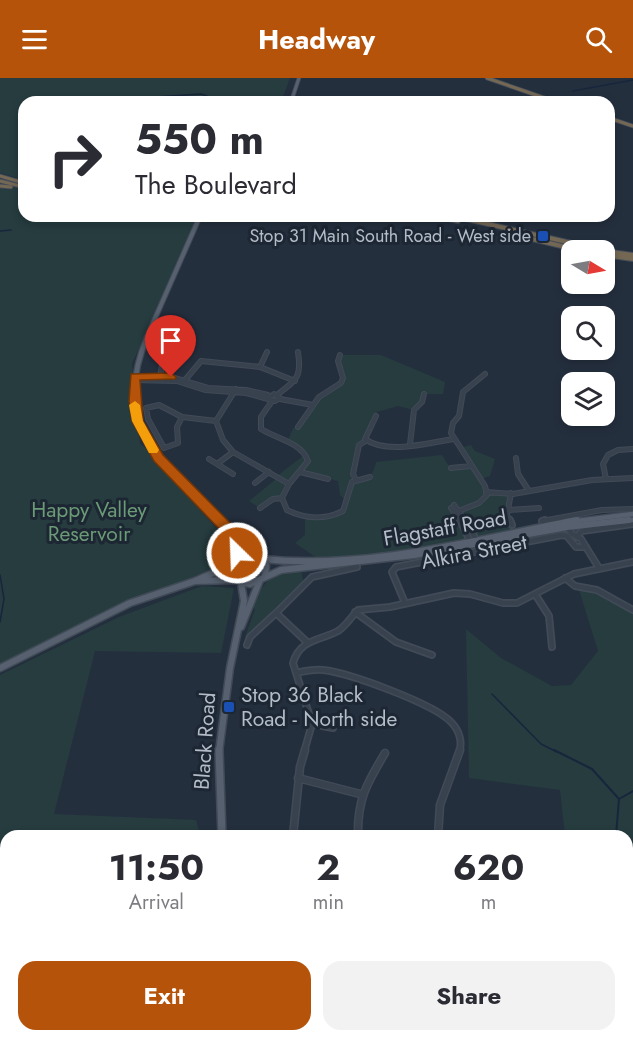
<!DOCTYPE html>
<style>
:root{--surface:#fff;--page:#f2f2f3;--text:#2b2b33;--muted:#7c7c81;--accent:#b45309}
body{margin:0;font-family:Jost,sans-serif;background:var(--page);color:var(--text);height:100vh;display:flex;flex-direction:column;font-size:22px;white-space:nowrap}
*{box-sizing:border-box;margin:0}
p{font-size:20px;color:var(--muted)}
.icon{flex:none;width:33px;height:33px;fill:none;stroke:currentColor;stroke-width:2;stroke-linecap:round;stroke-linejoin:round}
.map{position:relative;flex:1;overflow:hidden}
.sheet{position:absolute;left:0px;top:752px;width:633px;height:212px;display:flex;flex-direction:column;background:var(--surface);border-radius:18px 18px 0 0;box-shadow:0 3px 9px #0003}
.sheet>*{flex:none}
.guide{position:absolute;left:18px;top:18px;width:597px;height:126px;border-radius:18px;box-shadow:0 3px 9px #0003;background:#fff;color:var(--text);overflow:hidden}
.needle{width:39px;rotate:100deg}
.tools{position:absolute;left:561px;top:162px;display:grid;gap:12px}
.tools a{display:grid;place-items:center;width:54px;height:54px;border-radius:12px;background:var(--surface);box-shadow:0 3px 9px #0003;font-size:30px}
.pin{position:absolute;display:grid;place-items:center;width:51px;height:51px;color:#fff;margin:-62px -26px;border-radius:50% 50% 50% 0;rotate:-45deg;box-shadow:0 0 6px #0007}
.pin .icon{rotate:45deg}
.me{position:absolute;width:66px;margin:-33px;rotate:336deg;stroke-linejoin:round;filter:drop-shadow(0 0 4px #0008)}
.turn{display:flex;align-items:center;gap:21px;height:126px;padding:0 18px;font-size:27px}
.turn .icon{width:78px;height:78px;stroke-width:2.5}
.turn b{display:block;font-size:42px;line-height:51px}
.eta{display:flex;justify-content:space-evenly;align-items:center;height:102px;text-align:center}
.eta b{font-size:36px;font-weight:700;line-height:42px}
.primary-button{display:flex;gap:12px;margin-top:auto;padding:12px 18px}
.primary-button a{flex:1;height:69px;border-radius:18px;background:var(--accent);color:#fff;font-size:24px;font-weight:700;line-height:69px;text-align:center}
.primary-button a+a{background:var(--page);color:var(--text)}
header{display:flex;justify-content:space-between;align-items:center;height:78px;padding:0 18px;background:var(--accent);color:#fff;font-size:27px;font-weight:700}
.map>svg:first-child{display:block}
</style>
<header><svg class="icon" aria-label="menu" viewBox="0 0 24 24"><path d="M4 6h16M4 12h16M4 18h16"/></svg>Headway<svg class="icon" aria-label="search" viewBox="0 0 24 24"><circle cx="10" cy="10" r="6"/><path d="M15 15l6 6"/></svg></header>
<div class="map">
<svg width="633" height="962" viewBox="0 0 633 962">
<rect width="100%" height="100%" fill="#242f3e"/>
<path fill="#263c3f" d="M0 0H290L281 24H24V102L0 95Z
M0 104 24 110V138H198L132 286 140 366 148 372 149 375 223 458 242 494 138 521 0 586Z
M340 277H381L445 304 443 316H424L423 321 414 332 398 328 377 334C370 351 347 383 356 402 370 399 373 398 376 384L442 377 450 390 471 388 460 370 471 367 475 373 495 381 490 398 481 401 487 414 511 415 507 437 514 455 323 484 295 465 305 457V442L308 440 338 436 343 433 345 422 340 417 338 403 300 394 291 404 277 398 303 378 304 374 287 365 293 350H296L319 319 341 305 343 300 338 283Z
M276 401 285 407 281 419H276L260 430 249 423Z
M301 493 304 506 249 559H245L255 531 253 529C265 500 270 496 301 493Z
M202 508 234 510 221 575 95 573 54 736 196 742 200 757 6 758V821L0 820V597L119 539Z
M579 512 594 514 633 535V889H627V758L565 757 560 712 469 700 466 551 501 580 552 608 571 607 598 573Z"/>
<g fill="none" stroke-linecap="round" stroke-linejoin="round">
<path stroke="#17263c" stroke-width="1.5" d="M573 13 633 2
M139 20 201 16 207 18
M211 20 224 21
M228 22 256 24 276 22
M0 153 11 152
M0 497 4 521 0 544
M492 616 541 666 557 674"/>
<path stroke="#17263c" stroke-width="2" d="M554 672 592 691 619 721
M616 758 619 721 633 713
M605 962 606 957"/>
<g stroke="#414a57" stroke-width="6">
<path id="minor-far2" d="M260 289 267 274
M135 299H171L208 310 246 312 268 317
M160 299 162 287
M134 302 177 303 205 312 246 315 275 323 280 320 274 316 269 320
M185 302 201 283 260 289 295 303
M236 311 216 343 223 362 233 374 289 406
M277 317C296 302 302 300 298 274
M280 321 313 327
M272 323 261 339V351C277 361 301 364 308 383L289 406 282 420 287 432C305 441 325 442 343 433L352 404 370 399
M159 327 182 339 177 349 178 365 164 370 148 341 146 330Z
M376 338 365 361C387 377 428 365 453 361
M182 339 216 343
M298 349 319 319 341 305 343 300 338 283 340 277
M410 366 414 332 422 324 424 316
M516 380 518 396 529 413
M209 381 233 396
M217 386 233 374
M451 390 471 388
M300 394 328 401
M606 401 603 386 608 377 618 372 633 371
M356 402 353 396 359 367 366 363
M255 405 269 394
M486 414 513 416 592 402 633 400
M454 427 467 444
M260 430 273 421 282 420
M451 430 461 444
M509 432 539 430
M456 434 479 425 487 417 485 408 451 355 453 345 459 338 463 314 485 296
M542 443 602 432 633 431
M510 444 507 437 511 415"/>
</g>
<g stroke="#414a57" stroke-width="8">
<path id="minor-far1" d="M460 442 471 465
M466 442 477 464
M510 442 512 447
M542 443 545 442
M566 448 572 456 581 461 599 490
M577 458 582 453 633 446
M565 500 575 508 597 512 633 532
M535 516 549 538 552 569
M405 525 392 494 396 489 562 457 567 458 576 469H586
M355 534 396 564 432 577
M307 564 276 535 312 499 357 489
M247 567 250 559 276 535
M296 595C305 593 314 591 323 592 350 595 434 626 451 644 459 652 463 664 459 674
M312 646 333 650
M304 674 312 646 293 585C300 561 319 563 338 553 346 548 351 539 358 532L390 529 454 515 470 516 503 525H517L574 496 633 484"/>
</g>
<g stroke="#414a57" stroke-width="9">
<path id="minor" d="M298 700 360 716
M293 758 300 689 305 672
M358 758C357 722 367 705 385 675
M438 758 440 727 460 672
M0 826 6 827
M0 913 6 910
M172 957 173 962
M417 957V962
M498 957V962
M343 960 358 958 400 962
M13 962 14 957
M91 962 92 957"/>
</g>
<g stroke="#414a57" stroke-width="4.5">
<path id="major-far4" d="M291 24 299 0"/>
</g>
<g stroke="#414a57" stroke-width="6">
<path id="major-far3" d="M146 261 200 138"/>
</g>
<g stroke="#414a57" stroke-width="7">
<path id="major-far2" d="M147 260C109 346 166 387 221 444
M569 444 633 436
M614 444 633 442"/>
</g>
<g stroke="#414a57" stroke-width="9">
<path id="major-far1" d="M219 442 254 476
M235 461 237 471 235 482
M262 481C367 492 474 462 577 442
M265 498 266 487 255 478 241 479 230 489 231 497 235 502 250 506 281 492 414 477 567 449 629 442
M195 503 235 502
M241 549 260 502
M0 590 130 525 195 503 231 487
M219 674 230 590 244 523 241 505"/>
</g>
<g stroke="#414a57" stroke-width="10">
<path id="major" d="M219 672 222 758
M257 957 258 962"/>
</g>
<g stroke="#434c59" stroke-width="4.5">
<path id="highway-far1" d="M487 0 556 24
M609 40 633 48
M0 98 24 105
M0 103 24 109
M0 108 11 109"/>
</g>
<g stroke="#434c59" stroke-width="6">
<path id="highway" d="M436 138 458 143
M453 138 602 172
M503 154 578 172
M604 173 633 177
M604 177 633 181"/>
</g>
<use href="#minor-far2" stroke="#38414e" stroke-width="4"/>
<use href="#minor-far1" stroke="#38414e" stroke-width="4.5"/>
<use href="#minor" stroke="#38414e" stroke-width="6"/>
<use href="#major-far4" stroke="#56606e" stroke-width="3"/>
<use href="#major-far3" stroke="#56606e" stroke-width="4"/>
<use href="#major-far2" stroke="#56606e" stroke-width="4.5"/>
<use href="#major-far1" stroke="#56606e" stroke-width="6"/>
<use href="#major" stroke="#56606e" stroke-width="7"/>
<use href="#highway-far1" stroke="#746855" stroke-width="3"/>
<use href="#highway" stroke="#746855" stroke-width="4"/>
</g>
<path fill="#b45309" stroke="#753606" stroke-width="1.5" d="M171 295 176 299 175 301 140 302 143 343 163 377 238 453 244 475 242 478H232L227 459 154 383 132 343 129 323 131 296Z"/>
<path fill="#f59e0b" d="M135 323 140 327 143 343 159 372 157 375H149L132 343 129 327Z"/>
<g fill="#1a4fb4" stroke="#1d2633" stroke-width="2">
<rect x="537" y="152" width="12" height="12" rx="3"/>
<rect x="223" y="623" width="12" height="12" rx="3"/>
</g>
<g text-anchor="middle" stroke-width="6" stroke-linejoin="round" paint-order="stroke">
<g font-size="18" fill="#b4bcc9" stroke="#1d2633" text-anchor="end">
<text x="531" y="164">Stop 31 Main South Road - West side</text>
</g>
<g font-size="21" fill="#6b9a76" stroke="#1d2633">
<text x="89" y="439">Happy Valley<tspan x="89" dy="24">Reservoir</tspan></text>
</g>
<g font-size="21" fill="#b4bcc9" stroke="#1d2633">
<text transform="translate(445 450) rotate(-10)" y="7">Flagstaff Road</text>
<text transform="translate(474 474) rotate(-11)" y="7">Alkira Street</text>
<text transform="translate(205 663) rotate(-86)" y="7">Black Road</text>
</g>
<g font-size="21" fill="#b4bcc9" stroke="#1d2633" text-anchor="start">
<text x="241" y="624">Stop 36 Black<tspan x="241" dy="24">Road - North side</tspan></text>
</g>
</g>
</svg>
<div class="tools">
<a><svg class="needle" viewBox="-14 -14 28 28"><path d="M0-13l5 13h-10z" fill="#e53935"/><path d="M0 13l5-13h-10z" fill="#7c7c81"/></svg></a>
<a><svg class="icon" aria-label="search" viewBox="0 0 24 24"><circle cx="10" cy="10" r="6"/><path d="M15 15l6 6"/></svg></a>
<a><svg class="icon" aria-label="layers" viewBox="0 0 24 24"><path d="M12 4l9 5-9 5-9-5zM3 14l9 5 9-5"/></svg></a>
</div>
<div class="pin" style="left:171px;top:299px;background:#d93025"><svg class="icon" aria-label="arrive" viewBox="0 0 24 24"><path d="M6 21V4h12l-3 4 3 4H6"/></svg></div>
<svg class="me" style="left:237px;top:475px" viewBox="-20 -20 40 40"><circle r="17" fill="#b45309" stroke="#fff" stroke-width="3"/><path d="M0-11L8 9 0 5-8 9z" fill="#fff"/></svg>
<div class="guide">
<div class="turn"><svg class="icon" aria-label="right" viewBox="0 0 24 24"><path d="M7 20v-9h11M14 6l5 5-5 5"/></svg><div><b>550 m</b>The Boulevard</div></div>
</div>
<section class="sheet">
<div class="eta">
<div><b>11:50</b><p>Arrival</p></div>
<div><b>2</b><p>min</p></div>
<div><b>620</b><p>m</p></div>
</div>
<div class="primary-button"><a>Exit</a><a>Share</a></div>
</section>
</div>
